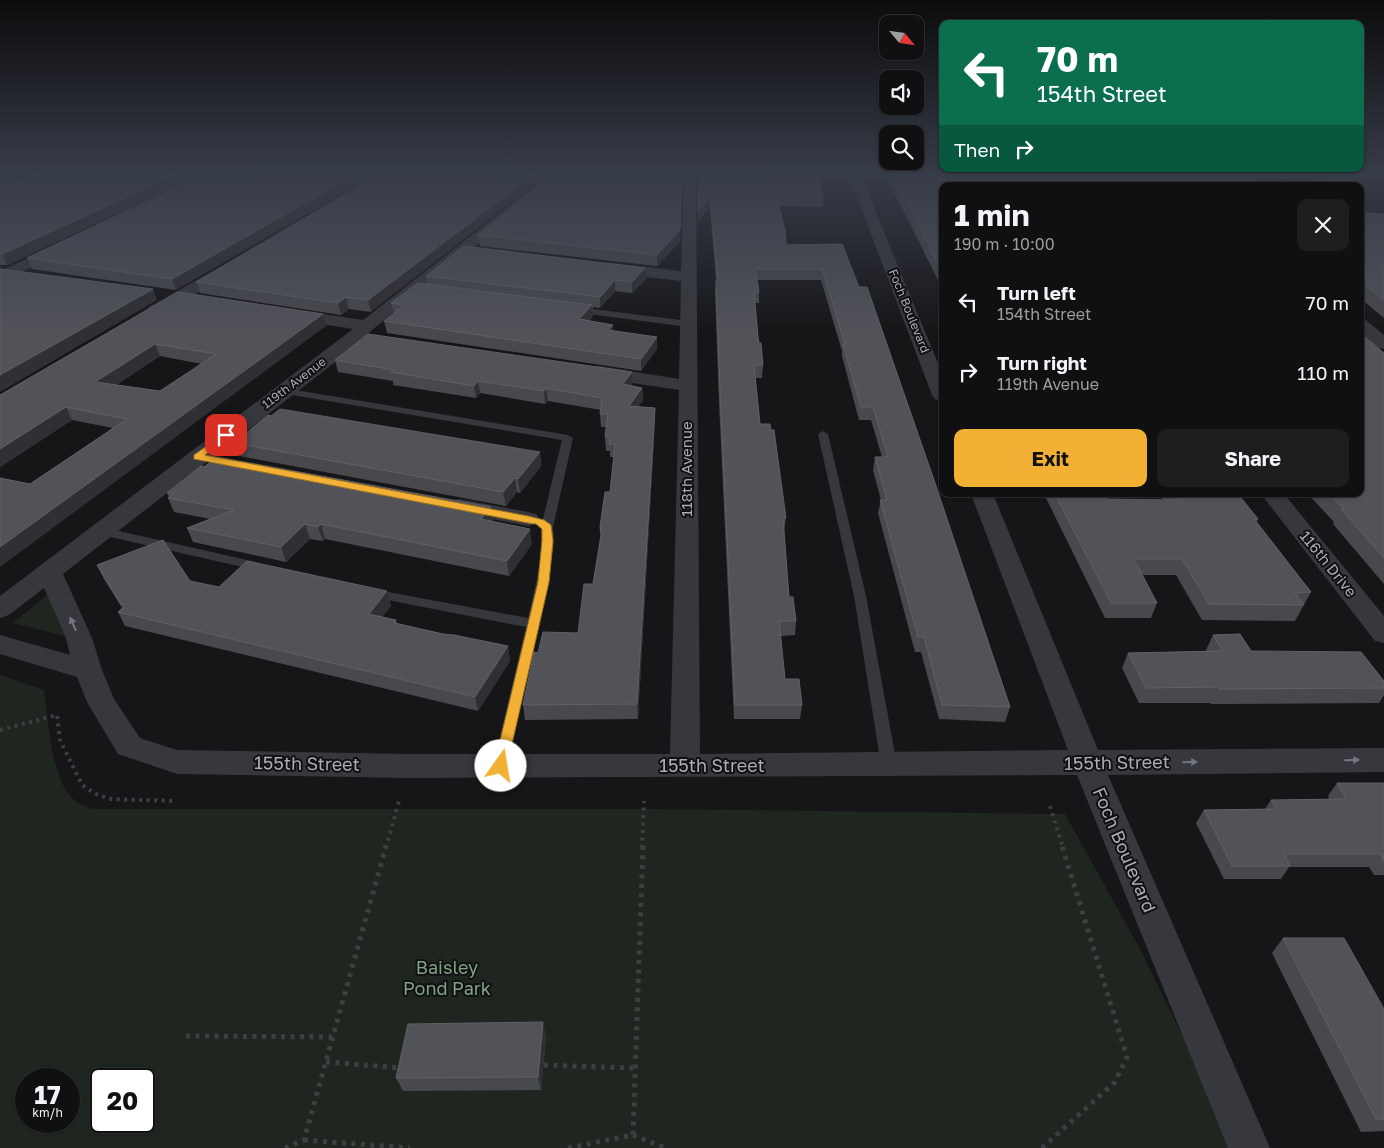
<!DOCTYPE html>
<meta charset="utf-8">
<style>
:root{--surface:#101012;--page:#1e1e20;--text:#f1f3f6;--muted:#9c9d9f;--line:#303032;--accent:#f2b134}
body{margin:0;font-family:"Golos Text",sans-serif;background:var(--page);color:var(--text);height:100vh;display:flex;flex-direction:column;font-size:19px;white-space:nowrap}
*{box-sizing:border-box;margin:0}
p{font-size:16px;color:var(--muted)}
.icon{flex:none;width:28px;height:28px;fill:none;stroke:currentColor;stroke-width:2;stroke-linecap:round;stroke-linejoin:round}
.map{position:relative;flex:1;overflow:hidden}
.side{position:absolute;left:939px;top:182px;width:425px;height:315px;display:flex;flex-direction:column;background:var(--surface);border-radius:10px;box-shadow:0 1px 4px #0004,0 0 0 1px var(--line)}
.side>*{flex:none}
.banner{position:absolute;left:939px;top:20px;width:425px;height:152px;border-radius:10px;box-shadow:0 1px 4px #0004,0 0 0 1px var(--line);background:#0b6e4f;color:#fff;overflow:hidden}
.needle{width:32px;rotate:119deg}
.controls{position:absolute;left:879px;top:15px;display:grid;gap:10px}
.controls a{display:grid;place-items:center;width:45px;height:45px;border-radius:10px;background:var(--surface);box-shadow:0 1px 4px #0004,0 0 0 1px var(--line);font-size:25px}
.speed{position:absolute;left:15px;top:1068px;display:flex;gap:10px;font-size:25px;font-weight:700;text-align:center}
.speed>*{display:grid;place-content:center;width:65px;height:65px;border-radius:50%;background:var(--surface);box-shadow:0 1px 4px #0004,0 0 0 1px var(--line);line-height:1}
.speed small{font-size:12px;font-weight:400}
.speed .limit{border:2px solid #111;border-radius:8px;background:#fff;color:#111}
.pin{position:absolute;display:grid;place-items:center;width:42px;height:42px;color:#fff;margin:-21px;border-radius:10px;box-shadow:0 2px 8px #0006}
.me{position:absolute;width:55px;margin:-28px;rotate:13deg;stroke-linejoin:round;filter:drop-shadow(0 0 4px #0008)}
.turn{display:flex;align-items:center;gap:18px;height:105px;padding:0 15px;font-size:22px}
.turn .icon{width:65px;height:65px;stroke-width:2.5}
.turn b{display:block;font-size:35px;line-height:42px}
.then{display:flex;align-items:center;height:48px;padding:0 15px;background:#0003;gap:10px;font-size:19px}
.round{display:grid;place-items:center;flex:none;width:52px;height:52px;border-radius:10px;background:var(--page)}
.overview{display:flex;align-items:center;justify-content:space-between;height:85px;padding:0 15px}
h1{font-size:30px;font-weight:700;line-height:38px}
.primary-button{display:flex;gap:10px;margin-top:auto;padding:10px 15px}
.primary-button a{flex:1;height:58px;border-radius:10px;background:var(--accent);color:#111;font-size:20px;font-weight:700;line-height:58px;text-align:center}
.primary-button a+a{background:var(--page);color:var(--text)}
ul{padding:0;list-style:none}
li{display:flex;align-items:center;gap:15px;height:70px;padding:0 15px}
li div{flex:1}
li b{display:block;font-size:19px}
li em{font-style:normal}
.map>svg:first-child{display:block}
</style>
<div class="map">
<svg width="1384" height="1148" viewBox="0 0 1384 1148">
<rect width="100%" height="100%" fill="#161618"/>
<path fill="#1e261f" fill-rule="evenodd" d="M47 595 68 637 13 623Z
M0 675 44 690C48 719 51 777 72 798 77 804 85 806 92 809H650L1065 814 1139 947 1201 1074 1230 1148H0ZM26 1079H69V1121H26ZM101 1079H144V1121H101Z"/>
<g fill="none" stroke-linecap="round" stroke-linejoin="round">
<path stroke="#3d3f44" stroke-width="4" stroke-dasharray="3 4.5" stroke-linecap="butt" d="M0 730 57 715 60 740 82 785 96 794 109 799 175 801
M1050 806 1063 848
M386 848 399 801
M642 848 644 801"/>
<path stroke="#3d3f44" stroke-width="5" stroke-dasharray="4 5.5" stroke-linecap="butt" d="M186 1036 332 1037
M326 1062 402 1068
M544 1065 635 1068
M633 1135 665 1148
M304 1140 410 1148
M285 1148 304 1140 386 846
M568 1148 633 1135 643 846
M1042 1148 1115 1082 1127 1057 1062 846"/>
<path fill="#37383d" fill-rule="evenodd" d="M994 172H1000L1002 184 997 183Z
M577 307 688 321 692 324 688 327 574 312 573 310Z
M283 388 568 435 573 438 553 527 554 541 549 582 506 770 501 772 496 770 493 766 526 627 372 597 366 593 372 589 528 618C535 589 543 559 541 528L534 522 536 520 543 519 562 440 280 393V389Z
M823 431 828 434 866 596 897 765 894 769 889 771 884 769 881 765 854 596 818 434Z
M101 527 260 563 266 567 260 571 97 534 95 531 97 528Z"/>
<path fill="#37383d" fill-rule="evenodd" d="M553 172H567L372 330 357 345 63 574 92 638 102 670 114 699 140 738 177 750 409 754H670L679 390 599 378 592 376 590 372 592 368 599 366 679 379 681 281 612 273 607 271 604 268 607 265 612 263 681 271 684 172H696L700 754 1068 750 971 494H993L1098 750 1384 748V772L1108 775 1270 1148H1228L1077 775 409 778 177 774 118 754 87 702 77 677 0 654V635L70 655 66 638 44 588 9 615 0 618V596L353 329 284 318 282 314 284 310 290 309 363 320Z
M851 172H864L861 176 942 373V401L935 399 932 395 849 176Z
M59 245 64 246 66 249 64 252 0 282V271Z
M226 264 231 266 234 269 231 272 161 315H149L147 311 149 307Z
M1360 319 1366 320 1384 335V349L1378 348 1360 333Z
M1261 494H1284L1384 616V643L1375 641Z
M459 499 528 512 536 514 540 519 536 524 528 526 451 511 448 506 451 501Z"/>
</g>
<path fill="#47494d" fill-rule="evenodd" d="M41 172H206L7 265H0V187Z
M209 172 176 290 32 269 27 258Z
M383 172 371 312 349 309 341 315 200 293 196 282Z
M698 172 823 197V207L779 206 786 245 842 244 1010 707 1005 722 939 719 921 652H915L878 513 881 500 873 470 875 457H882L871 420H859L842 356V351L821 280H757L759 292V303H755L758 337 763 365 762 378H755L760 424 786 518 784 532 789 597 796 621 795 635 781 636 785 679 802 705 800 719H734L719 403 715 292 716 280 710 208 698 221Z
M889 172 998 177H1009H1003L1001 172H1384V173L1366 172 1361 182 1259 178 942 186V288L888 180Z
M943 172H994L993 176Z
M1360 207 1365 213 1384 214V318L1360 298Z
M478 235 680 241 657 266 480 246Z
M426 276 646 279 632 293 615 291 600 308 593 307V316L589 321 613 325V331L657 337V349L641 371 387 333 384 321 394 314 391 303 427 284Z
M178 292 326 326 30 484 113 428 72 420 0 467V395ZM160 356 202 364 160 391 116 385Z
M1384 353V584L1333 524 1334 522 1308 494H1360Z
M335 360 632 385 631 386 642 388 643 400 638 407 655 408V421L638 719 525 720 523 705 538 653 578 633 593 584 601 537 600 527 610 492 614 457H610V451H606L605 437 606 427H601L600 414 601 410 548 401 545 404 480 393 476 398 393 385V381L338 372Z
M234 443 540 452 541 466 520 493 517 492 506 506 239 456Z
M167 493 493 521V522L532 544 509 576 325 539 323 541 310 539 286 562 193 542 187 528 210 519 174 512 168 498 169 497Z
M1044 494H1103L1106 499 1163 500 1159 494H1238L1258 519 1257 522 1311 592 1295 621 1202 620 1176 575H1142L1157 603 1151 618H1105Z
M97 565 190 581 219 587 387 591 391 606 382 617 396 620 397 623 443 634 508 646 510 661 478 711 125 626 118 612 122 608 104 579Z
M1213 635 1251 651 1384 681V695L1379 703 1211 704 1210 703H1139L1122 668 1128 653 1207 651 1206 650Z
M1337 783H1384V875H1374L1369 867H1289L1281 879H1224L1196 823 1204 810 1265 809 1271 800 1329 799 1328 796Z
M1283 938 1384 1009V1131L1361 1132 1272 953Z
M546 1036 541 1090 403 1091 396 1078Z"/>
<path fill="#2f3033" d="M7 172H36L0 186V175Z
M182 172H206L7 265 2 254Z
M360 172H379L176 290 172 279Z
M537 172H550L371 312 368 300Z
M682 172 680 241 657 266V255Z
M710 198V208L698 221V211Z
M645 268 646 279 632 293V282Z
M615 280V291L600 308V297Z
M153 289 157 300 0 392V375Z
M346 297 349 309 341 315 338 303Z
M592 305 593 316 580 331 579 319Z
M323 314 326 326 0 567V547Z
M613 325V337L608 330Z
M657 337V349L641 371V359Z
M155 344 160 356 101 394 95 382Z
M632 372V385L624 397 623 384Z
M478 381 480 393 476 398 474 386Z
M546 388 548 401 545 404 544 391Z
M642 388 643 400 629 419V406Z
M66 407 72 420 0 467V449Z
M655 408V421L638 719 637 704Z
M540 452 541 466 520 493 518 479Z
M515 478 517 492 506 506 503 492Z
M491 507 493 521 483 534 481 519Z
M305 524 310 539 286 562 281 547Z
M321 524 325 539 323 541 318 527Z
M530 529 532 544 509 576 507 561Z
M387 591 391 606 373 628 369 614Z
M508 646 510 661 478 711 475 697Z
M543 1022 546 1036 541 1090 538 1077Z"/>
<path fill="#525359" stroke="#5f6168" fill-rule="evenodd" d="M0 172H7L0 175Z
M41 172H182L2 254H0V187Z
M209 172H360L172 279 27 258Z
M383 172H537L368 300 346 297 338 303 196 282Z
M556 172H682L680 230 657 255 478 235Z
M698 172H815L823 197 776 196 785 230 786 245 842 244 859 287H867L934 480 1010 707 942 705 924 637H918L880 500H887L875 457H888L873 407H861L843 344H845L822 269H755L759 292H754L758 337 759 343H761L763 365H754L760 424H770L771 430H774L786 518H783L789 597H793L796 621H779L785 679H799L802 705H735L720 390 716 280H718L710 198 698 211Z
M891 172H941L998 177H1049L1051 176 1049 172H1259L1258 186H942V272Z
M1360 207H1363L1365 213 1384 214V300L1360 281Z
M464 246 645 268 632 282 615 280 600 297 426 276Z
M0 268 1 269 153 289 0 375Z
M418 283 592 305 579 319 613 325 608 330 657 337 641 359 384 321 404 305 391 303Z
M178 292 323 314 0 547V478L30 484 127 419 66 407 0 449V395ZM155 344 216 354 160 391 95 382Z
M1360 333 1384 353V558L1341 509H1344L1329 494H1360Z
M368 334 632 372 623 384 642 388 629 406 655 408 637 704 523 705 534 652 538 653 543 632 578 633 584 584H593L601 535 600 527 605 492H610L615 444H609L610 437H605L608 414H600L602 398 546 388 544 391 478 381 474 386 391 372 394 370 335 360Z
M280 409 540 452 518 479 515 478 503 492 234 443 268 415 271 416Z
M217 457 491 507 481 519 530 529 507 561 321 524 318 527 305 524 281 547 187 528 234 510 168 498 173 494 167 493 201 466 204 467Z
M1055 494H1103L1106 499 1179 500 1174 494H1238L1258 519H1254L1311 592 1295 593 1304 605 1209 604 1182 559H1134L1157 603H1111Z
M163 540 190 581 219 587 247 561 387 591 369 614 396 620 394 623 443 634 454 635 508 646 475 697 118 612 126 605 121 604 97 565Z
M1240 634 1251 651 1361 652 1384 681V688L1219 689 1218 687 1146 688 1128 653 1223 651 1213 635Z
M1337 783H1384V861L1380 854H1284L1290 866H1232L1204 810 1276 809 1271 800 1346 799Z
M1283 938H1344L1384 1009V1119H1376Z
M543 1022 538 1077 396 1078 408 1024Z"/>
<defs><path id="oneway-solid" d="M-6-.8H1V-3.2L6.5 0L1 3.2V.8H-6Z" transform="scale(1.25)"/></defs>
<g fill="#757881">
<use href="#oneway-solid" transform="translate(73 624) rotate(-114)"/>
<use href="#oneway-solid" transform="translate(1352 760) rotate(-1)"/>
<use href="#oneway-solid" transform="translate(1190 762) rotate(-1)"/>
</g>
<linearGradient id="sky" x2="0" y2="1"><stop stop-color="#0c0c0d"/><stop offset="0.52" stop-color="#363c48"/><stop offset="1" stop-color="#363c48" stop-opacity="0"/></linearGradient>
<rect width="1384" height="333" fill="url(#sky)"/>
<path fill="#f2b134" stroke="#9d7322" d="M226 432 229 433V437L205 455 528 516 544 520 551 525 553 541 549 582 506 770 501 772 496 770 494 766 538 582 542 541V529L536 524 528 523 194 459V455Z"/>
<g text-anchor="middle" stroke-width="4" stroke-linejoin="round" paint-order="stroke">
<g font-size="12" fill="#a8adb8" stroke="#111113">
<text transform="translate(909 311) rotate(68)" y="4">Foch Boulevard</text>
<text transform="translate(294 383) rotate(-37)" y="4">119th Avenue</text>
</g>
<g font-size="15" fill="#a8adb8" stroke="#111113">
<text transform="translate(687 469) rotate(-90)" y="5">118th Avenue</text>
<text transform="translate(1328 564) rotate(51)" y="5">116th Drive</text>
</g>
<g font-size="18" fill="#a8adb8" stroke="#111113">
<text transform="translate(1117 763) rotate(-1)" y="6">155th Street</text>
<text transform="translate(307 764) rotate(1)" y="6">155th Street</text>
<text x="712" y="772">155th Street</text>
<text transform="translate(1124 850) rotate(67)" y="6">Foch Boulevard</text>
</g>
<g font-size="18" fill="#7fa381" stroke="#111113">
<text x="447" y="974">Baisley<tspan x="447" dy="21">Pond Park</tspan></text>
</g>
</g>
</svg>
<div class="controls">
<a><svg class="needle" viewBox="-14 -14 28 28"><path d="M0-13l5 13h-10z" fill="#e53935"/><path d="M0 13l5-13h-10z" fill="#9c9d9f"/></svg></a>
<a><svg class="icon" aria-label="sound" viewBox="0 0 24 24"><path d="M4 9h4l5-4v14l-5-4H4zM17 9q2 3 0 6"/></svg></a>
<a><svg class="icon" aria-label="search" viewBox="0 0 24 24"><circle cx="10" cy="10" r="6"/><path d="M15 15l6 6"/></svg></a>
</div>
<div class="speed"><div>17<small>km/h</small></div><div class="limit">20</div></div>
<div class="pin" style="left:226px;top:435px;background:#d93025"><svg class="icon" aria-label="arrive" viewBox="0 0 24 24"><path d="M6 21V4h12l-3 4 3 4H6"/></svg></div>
<svg class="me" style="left:501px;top:766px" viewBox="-20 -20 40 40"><circle r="19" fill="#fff"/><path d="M0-13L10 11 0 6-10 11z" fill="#f2b134"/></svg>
<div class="banner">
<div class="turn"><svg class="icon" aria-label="left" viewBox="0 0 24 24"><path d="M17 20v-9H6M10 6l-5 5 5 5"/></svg><div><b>70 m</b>154th Street</div></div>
<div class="then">Then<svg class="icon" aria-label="right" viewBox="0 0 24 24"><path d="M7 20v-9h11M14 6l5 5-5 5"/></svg></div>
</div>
<section class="side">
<div class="overview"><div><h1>1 min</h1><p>190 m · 10:00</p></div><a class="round"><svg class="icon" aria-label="close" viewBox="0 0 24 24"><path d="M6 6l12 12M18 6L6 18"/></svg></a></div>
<ul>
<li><svg class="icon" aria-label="left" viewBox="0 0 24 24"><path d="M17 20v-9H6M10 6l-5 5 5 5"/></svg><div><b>Turn left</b><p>154th Street</p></div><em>70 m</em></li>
<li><svg class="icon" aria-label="right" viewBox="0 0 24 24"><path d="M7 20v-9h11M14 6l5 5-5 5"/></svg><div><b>Turn right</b><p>119th Avenue</p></div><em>110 m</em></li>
</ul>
<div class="primary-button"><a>Exit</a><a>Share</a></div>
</section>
</div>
